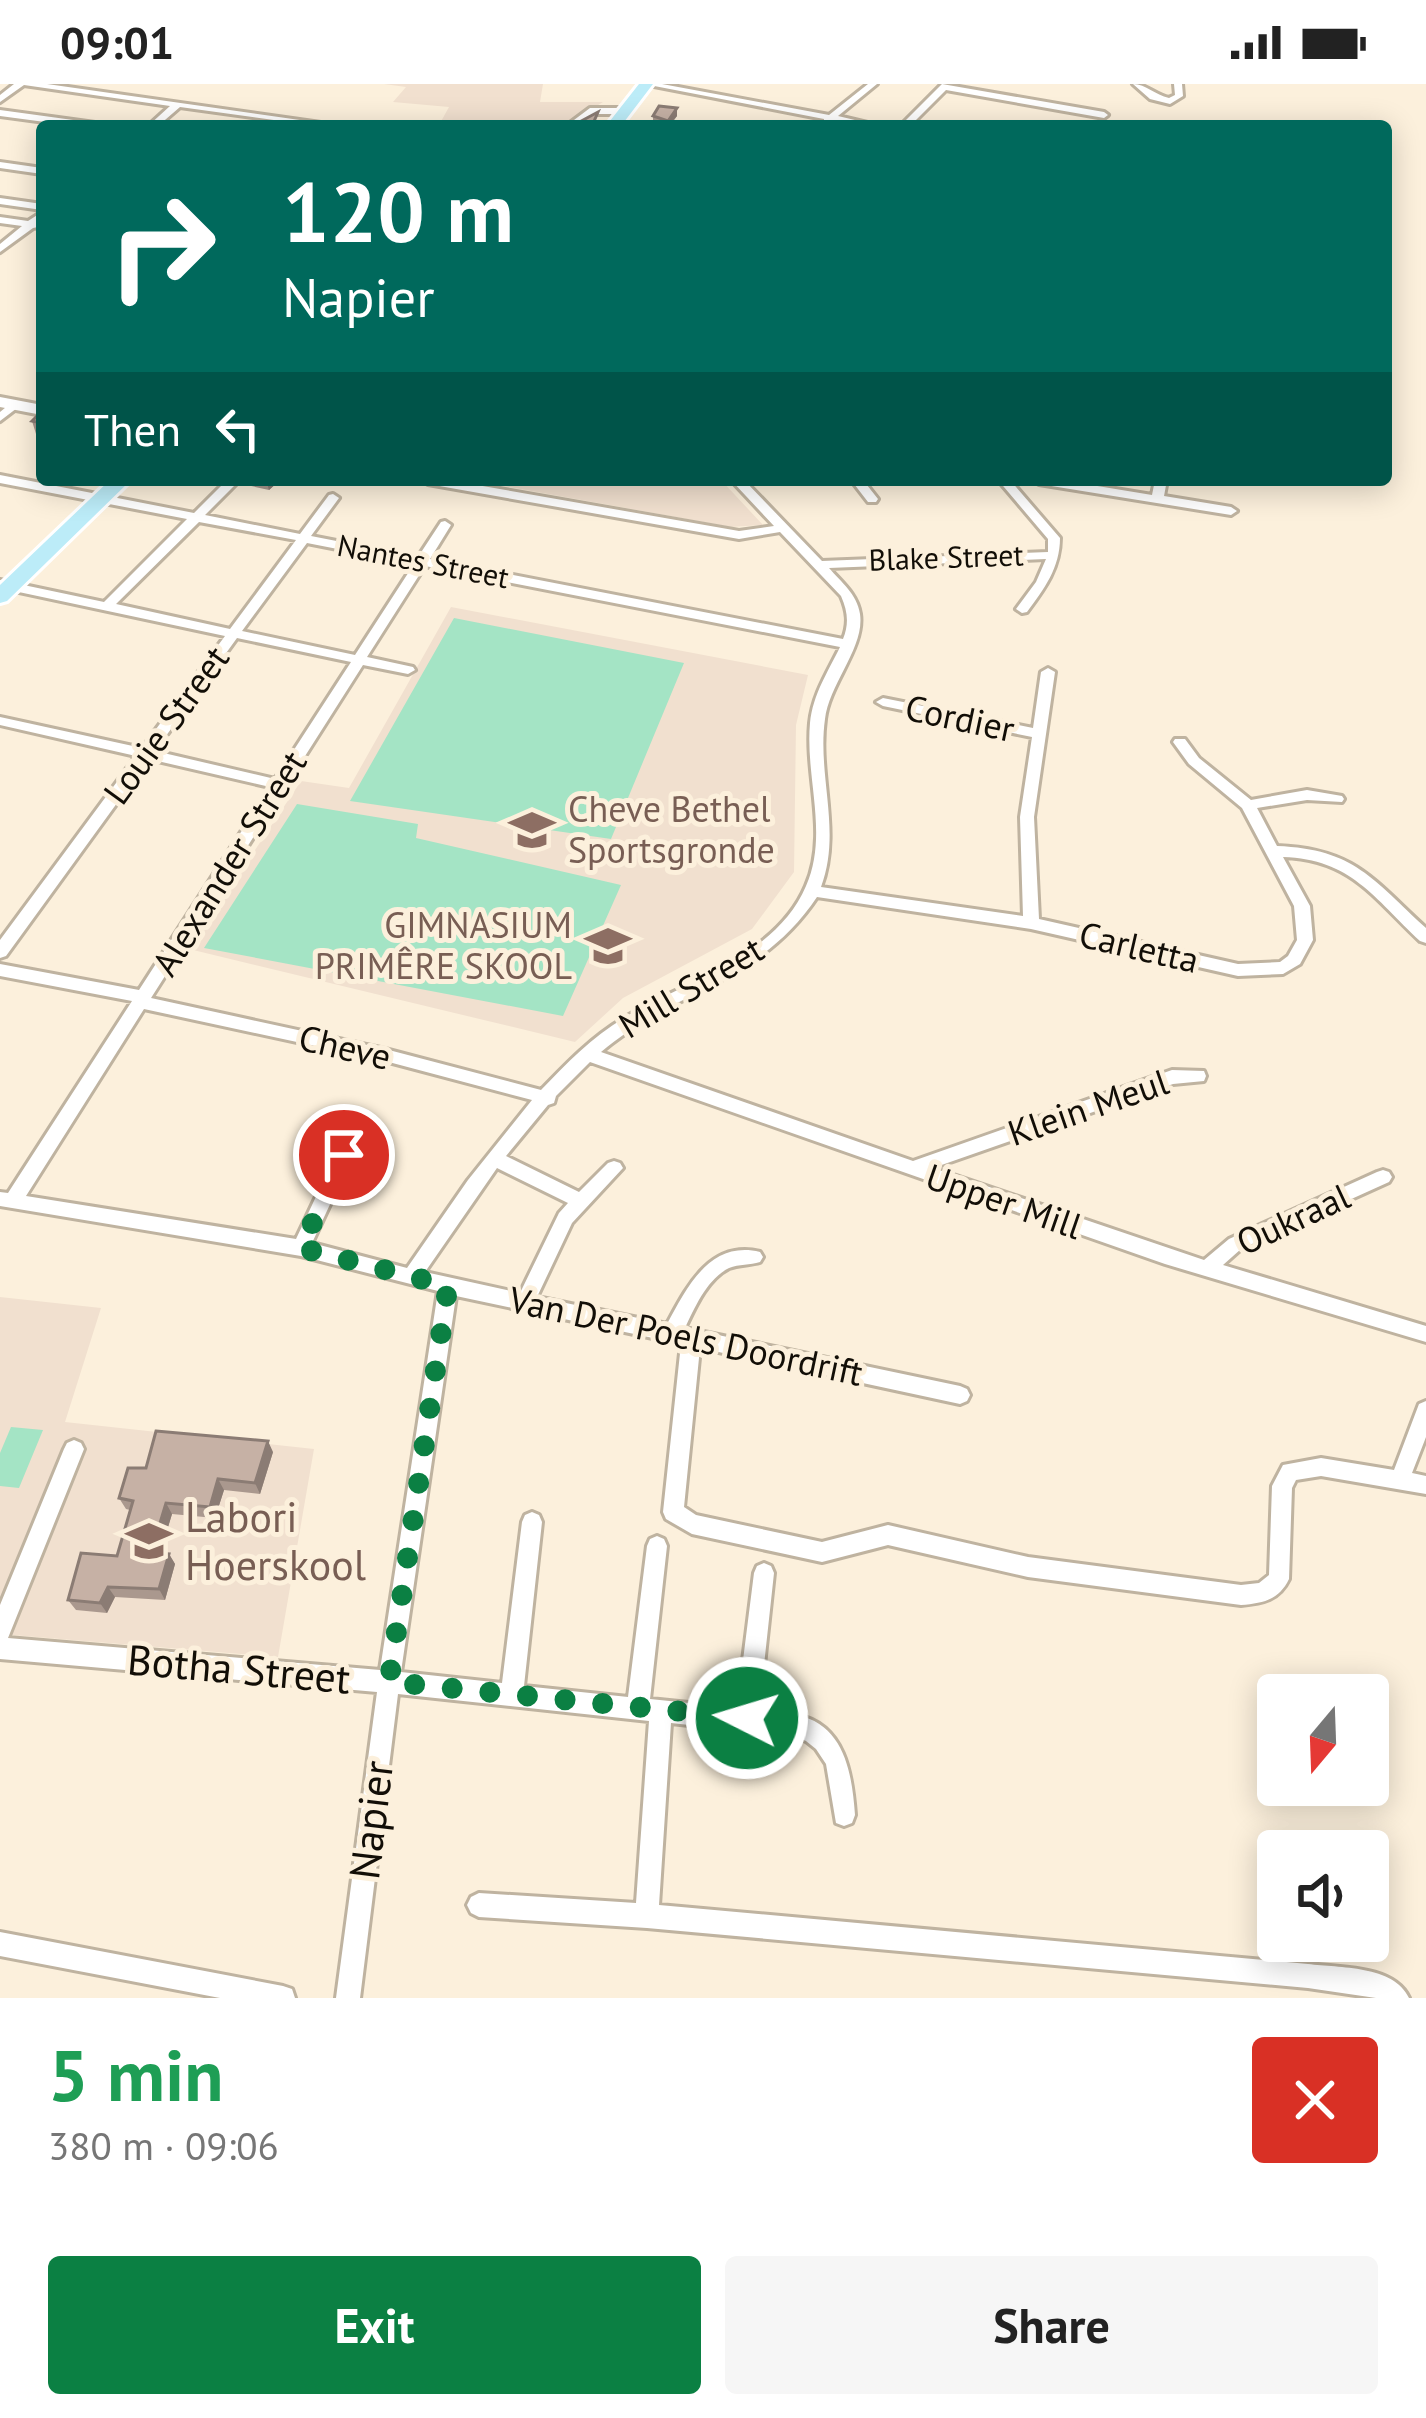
<!DOCTYPE html>
<meta charset="utf-8">
<style>
:root{--surface:#fff;--page:#f6f6f6;--text:#222;--muted:#767676;--accent:#0b8043}
body{margin:0;font-family:"PT Sans",sans-serif;background:var(--page);color:var(--text);height:100vh;display:flex;flex-direction:column;font-size:45px;white-space:nowrap}
*{box-sizing:border-box;margin:0}
p{font-size:39px;color:var(--muted)}
.icon{flex:none;width:66px;height:66px;fill:none;stroke:currentColor;stroke-width:2;stroke-linecap:round;stroke-linejoin:round}
.map{position:relative;height:1914px;overflow:hidden}
.details{display:flex;flex-direction:column;background:var(--surface);flex:1}
.details>*{flex:none}
.banner{position:absolute;left:36px;top:36px;width:1356px;height:366px;border-radius:12px;box-shadow:0 6px 30px #0003;background:#00695c;color:#fff;overflow:hidden}
.needle{width:78px;rotate:199deg}
.fabs{position:absolute;left:1257px;top:1590px;display:grid;gap:24px}
.fabs a{display:grid;place-items:center;width:132px;height:132px;border-radius:12px;background:var(--surface);box-shadow:0 6px 30px #0003;font-size:60px}
.pin{position:absolute;display:grid;place-items:center;width:102px;height:102px;color:#fff;margin:-51px;border:6px solid #fff;border-radius:50%;box-shadow:0 3px 12px #0007}
.me{position:absolute;width:132px;margin:-66px;rotate:275deg;stroke-linejoin:round;filter:drop-shadow(0 0 9px #0008)}
.turn{display:flex;align-items:center;gap:42px;height:252px;padding:0 48px;font-size:54px}
.turn .icon{width:156px;height:156px;stroke-width:2.5}
.turn b{display:block;font-size:84px;line-height:102px}
.then{display:flex;align-items:center;height:114px;padding:0 48px;background:#0003;gap:24px;font-size:45px}
.round{display:grid;place-items:center;flex:none;width:126px;height:126px;border-radius:12px;background:var(--page)}
.overview{display:flex;align-items:center;justify-content:space-between;height:204px;padding:0 48px}
h1{font-size:72px;font-weight:600;line-height:90px;color:#1e9e55}
.button{display:flex;gap:24px;margin-top:auto;padding:24px 48px}
.button a{flex:1;height:138px;border-radius:12px;background:var(--accent);color:#fff;font-size:48px;font-weight:600;line-height:138px;text-align:center}
.button a+a{background:var(--page);color:var(--text)}
.status{display:flex;justify-content:space-between;align-items:center;height:84px;padding:0 60px;background:var(--surface);direction:ltr}
.status svg{height:33px;fill:currentColor}
.map>svg:first-child{display:block}
</style>
<div class="status"><b>09:01</b><svg viewBox="0 0 49 12"><path d="M0 12V9h3v3zM5 12V6h3v6zM10 12V3h3v9zM15 12V0h3v12zM26 1h20v11H26zM47 4h2v5h-2z"/></svg></div>
<div class="map">
<svg width="1426" height="1914" viewBox="0 0 1426 1914">
<rect width="100%" height="100%" fill="#fcf0dc"/>
<path fill="#f1e0cf" d="M384 0H543L540 18H603L565 42H448L439 41 449 23 393 18 406 3Z
M471 396H721L763 441 731 443Z
M451 523 808 591 796 641 794 788 752 845 623 914 575 958 189 865 301 697 349 704Z
M0 1213 101 1224 65 1338 314 1365 278 1573 0 1550Z"/>
<path fill="#a4e4c5" d="M454 534 684 579 611 755 350 717Z
M297 720 418 740 416 754 621 801 563 932 204 864Z
M11 1343 43 1346 19 1404 0 1402V1369Z"/>
<g fill="none" stroke-linecap="round" stroke-linejoin="round">
<g stroke="#bfb3a0" stroke-width="6">
<path id="minor" d="M14 0H47L342 42H317L180 23 158 42H148L170 22 24 1 0 18V11Z
M644 0H662L829 31 868 0H877L838 32 880 42C863 42 841 34 827 40L824 39V35Z
M942 0 1104 28 1108 31 1104 34 946 6 910 42H900Z
M1133 0C1146 0 1155 11 1169 14L1175 11 1174 0H1182L1183 12 1170 20 1150 15Z
M590 24H624L628 27 624 30H592L577 42H566Z
M0 26 95 39 100 42H75L0 32Z
M0 78 42 84V90L0 84Z
M0 114 42 120V126L0 120Z
M42 128 38 143 33 144 0 168V160L22 142 0 139V133L28 137Z
M11 319 21 321 0 337V328Z
M0 391 194 429 227 396H240L205 431 300 450 329 411 333 410 339 414 311 452 418 473 441 438 445 437 451 441 430 475 843 555C849 540 848 528 841 512L780 448 739 455 428 400 422 396H448L739 447 774 442 731 396H744L822 477 1048 468V455L998 396H1010L1060 454C1060 484 1044 505 1027 528L1022 529 1016 525 1036 498 1046 475 829 484C841 498 857 510 860 530 865 563 829 600 825 635 817 692 842 747 821 803L1023 832 1020 733 1032 653 883 622 876 618 883 614 1033 644 1041 588 1048 584 1055 588 1034 733 1039 835 1238 880 1280 878 1288 872 1297 856 1294 822 1242 724 1189 680 1173 658 1175 655H1185L1199 674 1251 716 1307 706 1342 712 1344 715 1342 718 1307 716 1257 724 1277 762C1355 765 1373 796 1426 844V859L1420 857C1374 814 1351 775 1283 773L1310 822 1313 856 1300 880 1283 890 1238 892 1031 845 817 813C759 900 674 906 601 968L913 1077 1172 986 1204 987 1206 992 1204 997 1173 1000 933 1084 1204 1176 1229 1155 1377 1088 1383 1086 1389 1088 1392 1093 1389 1098 1241 1165 1223 1181 1426 1242V1258L1165 1180 590 978 556 1012 554 1019 548 1021 506 1072 579 1108 608 1079 614 1077 620 1079 623 1084 572 1139 537 1213 667 1240C687 1203 710 1156 760 1168L763 1173 760 1178C750 1181 739 1180 729 1184 707 1195 695 1223 685 1244L960 1302 967 1305 970 1311 967 1317 960 1320 700 1264 684 1423 696 1431 822 1458 888 1441 1028 1473 1241 1501 1259 1499 1269 1491 1272 1402 1283 1381 1321 1374 1394 1386 1419 1320 1426 1317V1353L1412 1389 1426 1392V1410L1321 1392 1296 1396 1292 1404 1289 1495C1279 1516 1263 1519 1241 1521L1028 1493 888 1461 822 1478 692 1450 666 1435 663 1428 681 1260 456 1212 401 1588 502 1599 522 1438 525 1431 532 1428 539 1431 542 1438 524 1602 628 1613 647 1462 650 1455 657 1452 664 1455 667 1462 650 1615 737 1624 754 1489 757 1482 764 1479 771 1482 774 1489 759 1627C771 1628 785 1628 797 1631 845 1641 852 1690 855 1731L852 1739 844 1742 836 1739 826 1680 816 1665 806 1657 798 1653 671 1639 659 1821 1308 1880C1339 1884 1394 1881 1409 1914H1376L1308 1904 647 1844 479 1833 471 1829 467 1821 471 1813 479 1809 636 1819 649 1637 398 1610 360 1914H336L377 1608 0 1575V1521L64 1365 67 1359 74 1356 81 1359 84 1365 8 1554 380 1586 438 1207 301 1172 0 1122V1108L8 1109 132 917 0 892V880L139 906 270 703 149 675 6 872 0 874V856L136 672 0 641V633L142 664 225 552 0 504V496L104 518 187 435 0 399ZM199 438 296 456 230 545 116 520ZM307 459 414 480 355 571 242 547ZM425 482 840 563C828 588 813 610 810 639 805 694 829 750 806 802 776 873 685 897 624 934 592 953 567 979 541 1006L385 965 151 914 363 581 408 590 415 586 413 583 367 573ZM237 554 351 578 275 695 155 667ZM144 925 385 977 532 1016 468 1096 407 1184 312 1159 353 1071 350 1066 344 1064 338 1066 296 1155 26 1112ZM497 1084 568 1119 559 1129 520 1209 425 1188Z
M851 396H863L878 415 876 418H868Z
M1033 396H1061L1152 411 1155 396H1167L1164 412 1231 423 1237 427 1231 431 1039 400Z
M0 1848 283 1902 292 1905 295 1914H220L0 1872Z"/>
</g>
<g stroke="#bfb3a0" stroke-width="6">
<path id="secondary" d="M0 313 42 321V331L0 323Z"/>
</g>
<g stroke="#fff" stroke-width="6">
<path id="primary" d="M639 0H653L621 42H606Z
M110 396H131L7 517 0 519V501Z"/>
</g>
<use href="#minor" fill="#fff" fill-rule="evenodd"/>
<use href="#secondary" fill="#fff" fill-rule="evenodd"/>
<use href="#primary" fill="#bcecf8" fill-rule="evenodd"/>
</g>
<path fill="#aa988e" d="M677 24V32L670 42 653 40V32Z
M42 327V351L36 350 32 337Z
M241 396H302L298 401 279 397 269 406 242 400Z
M273 1368 260 1410 224 1406 215 1434 172 1430 160 1469 169 1470 175 1480 165 1516 115 1513 107 1529 76 1526 68 1516 117 1472 130 1426 126 1425 119 1414 146 1384Z"/>
<path fill="#8b7c74" d="M677 24V32L668 42V37Z
M266 396H278L279 397 269 406Z
M268 1357 273 1368 260 1410 255 1399Z
M218 1395 224 1406 215 1434 210 1423Z
M166 1419 172 1430 157 1480 151 1469Z
M169 1470 175 1480 165 1516 159 1505Z
M108 1503 115 1513 107 1529 100 1519Z"/>
<path fill="#c6b1a5" stroke="#8b7c74" stroke-width="3" d="M659 22 677 24 668 37 653 32Z
M598 28 592 42H572Z
M42 327V339L32 337Z
M156 1347 268 1357 255 1399 218 1395 210 1423 166 1419 151 1469 169 1470 159 1505 108 1503 100 1519 68 1516 81 1469 117 1472 133 1417 119 1414 128 1384H146Z"/>
<g fill="none" stroke-linecap="round" stroke-linejoin="round">
<path stroke="#0b8043" stroke-width="21" stroke-dasharray="0 37.8" d="M344 1071 301 1164 448 1202 389 1598 747 1634"/>
</g>
<defs>
<g id="school-bare" transform="scale(3.6)"><path d="M0-5L7-2L0 1L-7-2ZM-4 1L0 2.5L4 1V4Q0 6-4 4Z" fill="#8d6e63" stroke="#fcf0dc" stroke-width="2.5" paint-order="stroke"/></g>
</defs>
<g fill-rule="evenodd">
<use href="#school-bare" x="532" y="746"/>
<use href="#school-bare" x="608" y="862"/>
<use href="#school-bare" x="149" y="1457"/>
</g>
<g text-anchor="middle" stroke-width="10" stroke-linejoin="round" paint-order="stroke">
<g font-size="30" fill="#120e07" stroke="#fcf0dc">
<text transform="translate(946 474) rotate(-2)" y="10">Blake Street</text>
<text transform="translate(423 478) rotate(11)" y="10">Nantes Street</text>
</g>
<g font-size="36" fill="#120e07" stroke="#fcf0dc">
<text transform="translate(960 634) rotate(12)" y="13">Cordier</text>
<text transform="translate(166 641) rotate(-54)" y="13">Louie Street</text>
<text transform="translate(229 779) rotate(-58)" y="13">Alexander Street</text>
<text transform="translate(1139 863) rotate(13)" y="13">Carletta</text>
<text transform="translate(691 903) rotate(-31)" y="13">Mill Street</text>
<text transform="translate(345 963) rotate(13)" y="13">Cheve</text>
<text transform="translate(1088 1023) rotate(-19)" y="13">Klein Meul</text>
<text transform="translate(1004 1117) rotate(19)" y="13">Upper Mill</text>
<text transform="translate(1293 1135) rotate(-25)" y="13">Oukraal</text>
<text transform="translate(686 1252) rotate(12)" y="13">Van Der Poels Doordrift</text>
</g>
<g font-size="36" fill="#785e54" stroke="#fcf0dc" text-anchor="start">
<text x="568" y="738">Cheve Bethel<tspan x="568" dy="41">Sportsgronde</tspan></text>
<text x="572" y="854" text-anchor="end">GIMNASIUM<tspan x="572" dy="41">PRIMÊRE SKOOL</tspan></text>
</g>
<g font-size="42" fill="#785e54" stroke="#fcf0dc" text-anchor="start">
<text x="185" y="1448">Labori<tspan x="185" dy="48">Hoerskool</tspan></text>
</g>
<g font-size="42" fill="#120e07" stroke="#fcf0dc">
<text transform="translate(239 1585) rotate(5)" y="15">Botha Street</text>
<text transform="translate(371 1736) rotate(-83)" y="15">Napier</text>
</g>
</g>
</svg>
<div class="fabs">
<a><svg class="needle" viewBox="-14 -14 28 28"><path d="M0-13l5 13h-10z" fill="#e53935"/><path d="M0 13l5-13h-10z" fill="#767676"/></svg></a>
<a><svg class="icon" aria-label="sound" viewBox="0 0 24 24"><path d="M4 9h4l5-4v14l-5-4H4zM17 9q2 3 0 6"/></svg></a>
</div>
<div class="pin" style="left:344px;top:1071px;background:#d93025"><svg class="icon" aria-label="arrive" viewBox="0 0 24 24"><path d="M6 21V4h12l-3 4 3 4H6"/></svg></div>
<svg class="me" style="left:747px;top:1634px" viewBox="-20 -20 40 40"><circle r="17" fill="#0b8043" stroke="#fff" stroke-width="3"/><path d="M0-11L8 9 0 5-8 9z" fill="#fff"/></svg>
<div class="banner">
<div class="turn"><svg class="icon" aria-label="right" viewBox="0 0 24 24"><path d="M7 20v-9h11M14 6l5 5-5 5"/></svg><div><b>120 m</b>Napier</div></div>
<div class="then">Then<svg class="icon" aria-label="left" viewBox="0 0 24 24"><path d="M17 20v-9H6M10 6l-5 5 5 5"/></svg></div>
</div>
</div>
<section class="details">
<div class="overview"><div><h1>5 min</h1><p>380 m · 09:06</p></div><a class="round" style="background:#d93025;color:#fff"><svg class="icon" aria-label="close" viewBox="0 0 24 24"><path d="M6 6l12 12M18 6L6 18"/></svg></a></div>
<div class="button"><a>Exit</a><a>Share</a></div>
</section>
